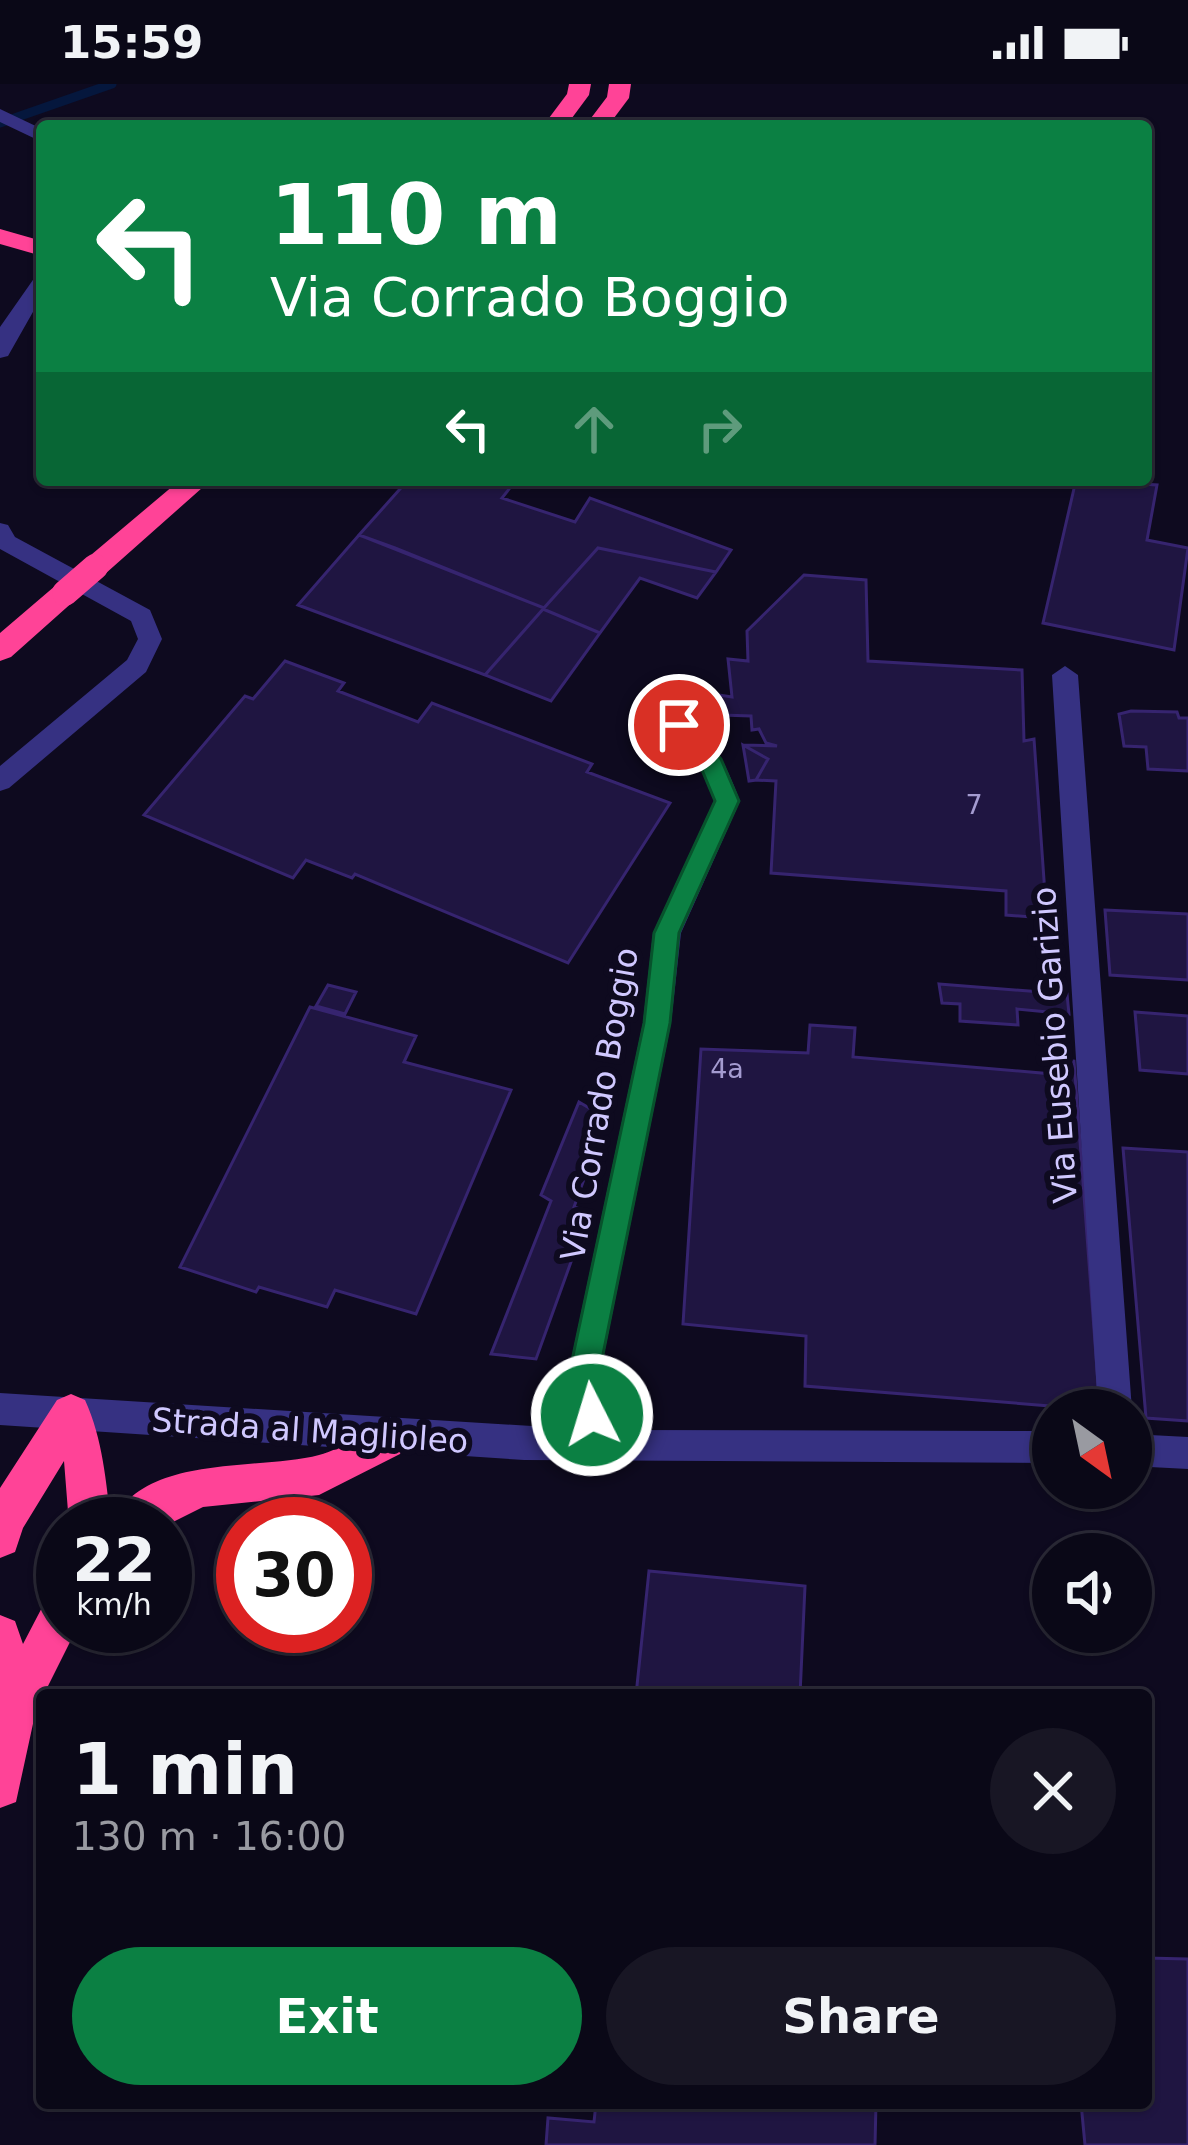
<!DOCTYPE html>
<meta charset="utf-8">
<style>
:root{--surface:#0a0817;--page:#181624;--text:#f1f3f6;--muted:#999aa1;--line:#2a2936;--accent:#0b8043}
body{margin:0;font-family:"DejaVu Sans",sans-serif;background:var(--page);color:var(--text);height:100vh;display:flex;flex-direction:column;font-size:45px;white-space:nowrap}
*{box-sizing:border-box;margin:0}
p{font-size:39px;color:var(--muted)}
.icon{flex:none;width:66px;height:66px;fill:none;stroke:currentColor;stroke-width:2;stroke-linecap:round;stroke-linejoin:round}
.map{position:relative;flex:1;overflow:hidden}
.side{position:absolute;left:36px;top:1605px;width:1116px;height:420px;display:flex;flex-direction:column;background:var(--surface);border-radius:12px;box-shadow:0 3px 9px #0004,0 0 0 3px var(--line)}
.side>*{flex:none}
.hud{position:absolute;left:36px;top:36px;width:1116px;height:366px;border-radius:12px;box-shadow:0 3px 9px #0004,0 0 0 3px var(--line);background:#0b8043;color:#fff;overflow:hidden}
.needle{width:78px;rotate:147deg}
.controls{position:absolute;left:1032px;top:1305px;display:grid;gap:24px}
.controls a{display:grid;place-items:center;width:120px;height:120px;border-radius:50%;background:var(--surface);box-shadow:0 3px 9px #0004,0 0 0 3px var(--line);font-size:60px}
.speed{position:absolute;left:36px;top:1413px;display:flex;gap:24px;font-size:60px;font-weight:700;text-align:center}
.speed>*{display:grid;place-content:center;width:156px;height:156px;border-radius:50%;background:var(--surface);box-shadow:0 3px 9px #0004,0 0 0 3px var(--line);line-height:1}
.speed small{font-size:30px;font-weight:400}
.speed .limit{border:18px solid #d22;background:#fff;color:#111}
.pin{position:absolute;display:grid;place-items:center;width:102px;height:102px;color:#fff;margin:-51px;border:6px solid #fff;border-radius:50%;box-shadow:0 3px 12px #0007}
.me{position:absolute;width:132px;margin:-66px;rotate:355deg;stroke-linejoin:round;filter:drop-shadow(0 0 9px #0008)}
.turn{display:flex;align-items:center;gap:42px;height:252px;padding:0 36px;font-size:54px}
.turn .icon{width:156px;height:156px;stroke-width:2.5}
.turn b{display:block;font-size:84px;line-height:102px}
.lanes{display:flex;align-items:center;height:114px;padding:0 36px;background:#0003;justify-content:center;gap:60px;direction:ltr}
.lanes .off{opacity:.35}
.round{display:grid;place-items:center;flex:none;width:126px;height:126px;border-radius:63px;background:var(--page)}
.headline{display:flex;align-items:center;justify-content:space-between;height:204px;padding:0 36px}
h1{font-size:72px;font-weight:600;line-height:90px}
.button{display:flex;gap:24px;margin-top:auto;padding:24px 36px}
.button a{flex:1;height:138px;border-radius:72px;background:var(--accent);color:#fff;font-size:48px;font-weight:600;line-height:138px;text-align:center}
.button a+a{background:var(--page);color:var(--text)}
.status{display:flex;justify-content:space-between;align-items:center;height:84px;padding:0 60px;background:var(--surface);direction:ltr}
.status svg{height:33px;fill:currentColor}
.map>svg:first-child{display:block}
</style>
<div class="status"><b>15:59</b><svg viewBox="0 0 49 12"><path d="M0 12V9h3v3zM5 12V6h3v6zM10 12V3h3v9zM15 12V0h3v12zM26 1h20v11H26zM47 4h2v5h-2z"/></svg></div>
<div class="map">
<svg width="1188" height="2061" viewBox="0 0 1188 2061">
<rect width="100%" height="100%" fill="#0e0a1f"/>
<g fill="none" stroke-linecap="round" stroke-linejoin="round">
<path stroke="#05173d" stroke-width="9" d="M0 39 112 0"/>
</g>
<path fill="#1f1541" stroke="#36246f" stroke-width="3" d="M408 396H453L472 403 478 396H503L513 400 502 414 575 438 590 414 731 466 716 488 598 464 544 524 359 451Z
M1076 396 1157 401 1147 456 1188 464 1174 566 1043 539Z
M359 451 395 464 544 524 485 591 298 521Z
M598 464 716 488 697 514 640 494 600 549 543 525Z
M804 491 866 496 868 577 1022 586 1024 657 1034 655 1045 810 1057 814V835L1006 831V807L771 789 776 697 756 696 768 675 743 661 777 662 766 659 759 645 752 646 751 632 721 631 719 611 732 613 728 575 748 577 747 547Z
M543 525 600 549 551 617 485 591Z
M285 577 344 599 338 607 418 638 432 619 592 680 587 688 670 719 568 879 355 790 352 794 306 776 293 794 144 731 245 612 253 615Z
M1131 627 1177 628 1179 634H1188V687L1148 685 1146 663 1124 662 1119 630Z
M743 661 768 675 756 696 749 697Z
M1105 826 1188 830V896L1110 891Z
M939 900 1067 910 1069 930 1017 925 1018 941 960 937V920L942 919Z
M328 901 356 908 345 930 316 922Z
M310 923 416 952 404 978 511 1006 416 1230 335 1206 327 1223 259 1203 256 1208 180 1183Z
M1135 928 1188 932V990L1140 986Z
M810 941 855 944 853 973 1053 990V975L1074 977 1100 1326 805 1302 806 1252 683 1240 701 965 808 969Z
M579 1018 606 1034 574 1123 589 1128 536 1275 491 1270 551 1117 541 1111Z
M1123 1064 1188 1068V1337L1146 1334Z
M649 1487 805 1502 800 1611H636Z
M1146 1874 1188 1875V2061H1085L1081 2019H1146Z
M596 2019H876L875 2061H546L548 2034 594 2038Z"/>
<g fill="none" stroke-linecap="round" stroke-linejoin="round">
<path fill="#363182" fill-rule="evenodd" d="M0 25 42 45V58L0 38Z
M42 191V212L8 272 0 274V243L35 193Z
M0 439 8 441 15 453 150 526 162 555 146 588 9 704 0 707V682L127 576 138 555 131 537 0 465Z
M1065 582 1078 591 1132 1326 1131 1327 1098 1326 1052 591Z
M679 632C711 642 729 689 740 717L681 849 671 939 598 1300 614 1346 1053 1347V1379L524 1376 0 1341V1309L580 1345 566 1300 643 939 653 849 714 717 702 686 666 641Z
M1131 1350 1188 1353V1385L1131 1382Z"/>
<path fill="#ff4397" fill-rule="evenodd" d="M569 0H591L589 11 566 42H543L567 10Z
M609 0H631L629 14 608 42H585L607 13Z
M0 145 42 157V172L0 160Z
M180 396H211L105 490H85L81 483 85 476Z
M65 499 80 509 75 516 11 573 0 577V549L55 502Z
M71 1310 85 1316C103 1356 106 1397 111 1440H69L64 1377 23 1444 15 1468 0 1474V1404L57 1316Z
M386 1337 400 1342 406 1356 400 1370 319 1411 203 1423 165 1442 112 1440C142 1369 260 1387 319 1371 343 1365 363 1346 386 1337Z
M63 1506V1542H78L36 1626 16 1718 0 1724V1531L15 1537 23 1560 48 1512Z"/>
<path stroke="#ff4397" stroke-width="26" d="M65 509 95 483"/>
</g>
<path fill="#0b8043" stroke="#07532c" stroke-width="3" d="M679 633 687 635 721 675 739 717 679 849 670 939 597 1300 607 1331 603 1342 592 1346 581 1342 567 1300 644 939 654 849 715 717 702 686 668 641Z"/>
<g text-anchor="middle" stroke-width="12" stroke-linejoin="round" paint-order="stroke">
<g font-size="27" fill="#a49bd0">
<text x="974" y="730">7</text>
<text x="727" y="994">4a</text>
</g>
<g font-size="33" fill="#d0c8ff" stroke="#0e0a1f">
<text transform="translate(1054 961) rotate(-94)" y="12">Via Eusebio Garizio</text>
<text transform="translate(599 1020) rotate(-80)" y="12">Via Corrado Boggio</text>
<text transform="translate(310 1346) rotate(4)" y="12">Strada al Maglioleo</text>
</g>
</g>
</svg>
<div class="controls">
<a><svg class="needle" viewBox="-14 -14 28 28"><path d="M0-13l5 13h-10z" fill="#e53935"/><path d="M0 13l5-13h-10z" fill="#999aa1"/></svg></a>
<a><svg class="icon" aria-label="sound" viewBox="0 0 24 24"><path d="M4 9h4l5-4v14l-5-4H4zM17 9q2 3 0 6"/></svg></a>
</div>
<div class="speed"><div>22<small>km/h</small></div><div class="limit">30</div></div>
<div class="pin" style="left:679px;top:641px;background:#d93025"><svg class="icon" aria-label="arrive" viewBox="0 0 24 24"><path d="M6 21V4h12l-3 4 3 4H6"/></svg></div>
<svg class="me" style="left:592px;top:1331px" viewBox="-20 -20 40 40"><circle r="17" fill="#0b8043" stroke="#fff" stroke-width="3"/><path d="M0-11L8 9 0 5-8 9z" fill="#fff"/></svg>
<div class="hud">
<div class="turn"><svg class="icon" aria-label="left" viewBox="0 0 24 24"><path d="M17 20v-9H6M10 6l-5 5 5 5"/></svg><div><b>110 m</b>Via Corrado Boggio</div></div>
<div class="lanes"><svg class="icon" aria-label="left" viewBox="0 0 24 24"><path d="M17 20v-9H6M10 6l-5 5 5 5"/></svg><svg class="icon off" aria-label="ahead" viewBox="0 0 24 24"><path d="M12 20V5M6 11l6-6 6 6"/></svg><svg class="icon off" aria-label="right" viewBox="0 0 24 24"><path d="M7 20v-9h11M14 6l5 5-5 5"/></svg></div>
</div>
<section class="side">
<div class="headline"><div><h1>1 min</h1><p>130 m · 16:00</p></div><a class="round"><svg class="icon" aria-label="close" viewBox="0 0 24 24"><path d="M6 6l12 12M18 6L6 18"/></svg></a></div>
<div class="button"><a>Exit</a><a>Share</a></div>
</section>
</div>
